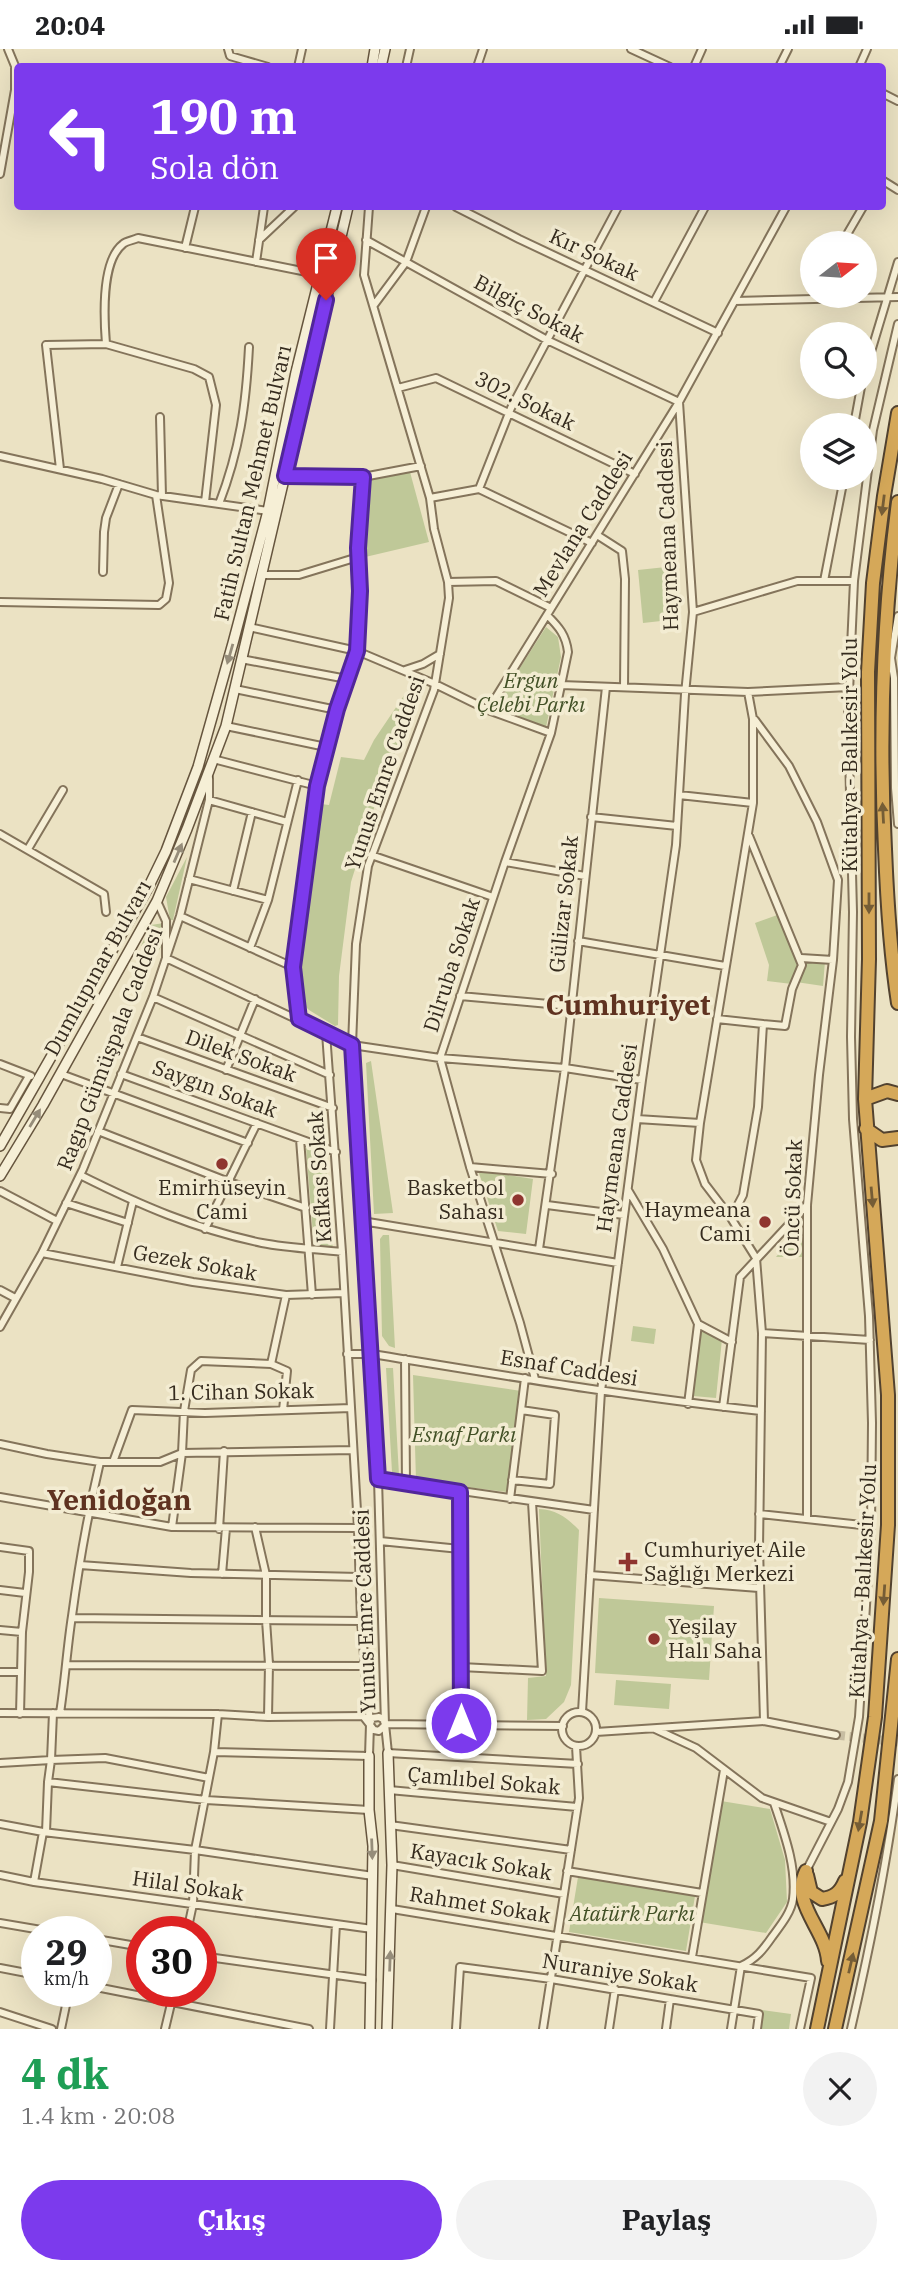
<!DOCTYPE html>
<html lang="tr">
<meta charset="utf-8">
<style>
:root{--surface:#fff;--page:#f2f2f2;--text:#202124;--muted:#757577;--accent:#7c3aed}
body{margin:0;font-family:"IBM Plex Serif",serif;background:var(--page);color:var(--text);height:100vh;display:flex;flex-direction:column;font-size:26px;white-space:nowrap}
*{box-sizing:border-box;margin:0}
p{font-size:23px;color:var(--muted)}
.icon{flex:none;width:38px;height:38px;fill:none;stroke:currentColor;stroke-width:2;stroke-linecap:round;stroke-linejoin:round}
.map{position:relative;height:1980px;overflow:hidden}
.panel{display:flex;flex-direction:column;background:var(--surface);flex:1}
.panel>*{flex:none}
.banner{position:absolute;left:14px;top:14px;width:872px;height:147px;border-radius:7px;box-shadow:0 7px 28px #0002;background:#7c3aed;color:#fff;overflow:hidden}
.needle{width:46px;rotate:73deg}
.controls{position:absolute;left:800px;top:182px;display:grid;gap:14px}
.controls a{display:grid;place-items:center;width:77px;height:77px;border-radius:50%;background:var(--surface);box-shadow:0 7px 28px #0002;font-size:35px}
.speed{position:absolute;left:21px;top:1867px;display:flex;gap:14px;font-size:35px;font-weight:700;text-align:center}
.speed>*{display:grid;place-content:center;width:91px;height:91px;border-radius:50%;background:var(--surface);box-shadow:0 7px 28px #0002;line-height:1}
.speed small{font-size:18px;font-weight:400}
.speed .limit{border:10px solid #d22;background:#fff;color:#111}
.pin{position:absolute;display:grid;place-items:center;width:60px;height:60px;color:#fff;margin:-72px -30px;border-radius:50% 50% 50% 0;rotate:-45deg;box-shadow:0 0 7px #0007}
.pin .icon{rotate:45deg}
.me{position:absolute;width:77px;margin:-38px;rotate:0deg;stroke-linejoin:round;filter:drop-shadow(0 0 5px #0008)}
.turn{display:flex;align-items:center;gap:24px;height:147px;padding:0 21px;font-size:32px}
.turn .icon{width:91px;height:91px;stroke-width:2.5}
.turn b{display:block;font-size:49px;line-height:60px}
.round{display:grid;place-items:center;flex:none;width:74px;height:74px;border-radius:37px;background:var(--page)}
.headline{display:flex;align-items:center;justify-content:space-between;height:119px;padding:0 21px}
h1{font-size:42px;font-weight:700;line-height:52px;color:#1e9e55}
.primary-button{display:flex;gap:14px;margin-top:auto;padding:14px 21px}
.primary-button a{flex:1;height:80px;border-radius:42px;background:var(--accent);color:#fff;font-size:28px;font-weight:700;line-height:80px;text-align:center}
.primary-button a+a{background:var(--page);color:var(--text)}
.status{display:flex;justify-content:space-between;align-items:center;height:49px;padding:0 35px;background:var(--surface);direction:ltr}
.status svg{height:19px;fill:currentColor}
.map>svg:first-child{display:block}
</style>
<div class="status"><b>20:04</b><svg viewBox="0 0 49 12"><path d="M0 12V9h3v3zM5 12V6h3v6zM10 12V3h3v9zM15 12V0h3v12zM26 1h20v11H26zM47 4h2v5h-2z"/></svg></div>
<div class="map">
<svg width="898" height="1980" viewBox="0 0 898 1980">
<rect width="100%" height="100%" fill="#ebe2c3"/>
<path fill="#bfc898" d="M410 423 429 493 361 509 360 492 366 429Z
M666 518 670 571 643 574 638 521Z
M546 578 558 588 561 608 546 678 495 658Z
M409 639 419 643 374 759 351 833 339 927 338 976 335 977 309 961 303 955 302 936 301 883 321 755 329 756 341 708 364 711 374 691Z
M187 808 173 871H170L166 848Z
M780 865 800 914 792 935 767 932 769 916 755 874Z
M164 874 162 896 156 906 141 897 151 876Z
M804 911 825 912 823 937 796 933Z
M371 1012 373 1026 393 1164 374 1165 366 1014Z
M306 1098 325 1104 333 1201 314 1198Z
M478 1121 533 1130 526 1185 498 1182Z
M798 1181 803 1185V1208H776Z
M383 1186H389L395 1299 389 1297 382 1287 380 1190Z
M633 1277 656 1280 654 1295 631 1292Z
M700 1278 722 1290 716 1349 693 1347Z
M386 1319H393L399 1426 392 1423Z
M413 1326 521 1342 507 1443 416 1432Z
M539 1460C557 1461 566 1468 579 1481L571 1636 564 1653 546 1670 527 1671 528 1629 546 1627Z
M599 1549 714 1557 709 1631 595 1624Z
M616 1631 671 1635 669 1660 614 1656Z
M721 1752 770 1760 785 1811 787 1853 766 1884 699 1873Z
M578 1828 695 1847 686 1902 569 1883Z
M762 1961 791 1965 789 1980H759Z"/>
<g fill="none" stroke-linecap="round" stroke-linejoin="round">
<path stroke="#c7bda2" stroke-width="9" stroke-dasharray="9 4.5" stroke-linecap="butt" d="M836 1686 898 1693"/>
<g stroke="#84745b" stroke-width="10">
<path id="street" d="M228 0 230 7 268 18
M631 0 670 18
M298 18 302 0
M406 18 410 0
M477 18 483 0
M694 18 702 0
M779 18 788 0
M859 18 867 0
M882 44 898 52
M0 125 15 41V17L8 0
M882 131 898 141
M369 158 364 226 430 449 434 480 448 533 449 549 434 641 368 817 356 895 352 996 378 1430 385 1675 388 1704 578 1715
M456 158 519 190 718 284
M259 191 294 158
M366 191 547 291 679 353 693 563 685 645 676 796 642 1031 601 1342 582 1663
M842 194 863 158
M185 199 195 158
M256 213 264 158
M735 252 898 248
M654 253 705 158
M374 256 406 213 426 158
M864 326 898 213
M398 339 436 329 635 425
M160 368 162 447
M854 376 861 338
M0 407 102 430 156 446 268 462
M60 420 46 296 106 295
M285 427 363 428 421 417
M479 440 511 359 618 158
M430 449 479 440 592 494
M205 453 216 356 209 328 194 320 106 295C104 270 101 212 123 195 126 192 134 191 138 189L332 228
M219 455C240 400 246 356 249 298
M597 486 622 502 625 530 624 638
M103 523 104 483 106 469 119 435
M262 526H299L358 508
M824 532 844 429
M448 533 496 532 551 559
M0 553 159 556 166 550 169 534 156 446
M693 563 797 532H854
M898 567 891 609 894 629 895 739 898 775
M249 578 357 602 435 635 488 661 551 684
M241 610 347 630
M405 621 423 615 440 605
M561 636 748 643 849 638
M235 640 337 661
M748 643 753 670V754L700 1074 696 1111 705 1135 731 1169 756 1209 762 1284 759 1499 764 1672
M488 661 679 353 786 158
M755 671 789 717 817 773 838 831 833 911 819 1026 807 1156V1470
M226 677 326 698
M213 710 317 737
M679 746 753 754
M209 751 287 773
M591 768 677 777
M0 785 104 845 106 863
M28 800 63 741
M371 806 493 848
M505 813 585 827
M189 830 268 851
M233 842 252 763
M157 852 166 872V909L326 984 342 1203 358 1479 361 1572 370 1675 369 1707 214 1703
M180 867 293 918
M578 892 725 917
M250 899 268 851 298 731
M801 909 833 911
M460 947 571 957
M153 948 330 1026
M299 970 293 918 317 737 337 661 357 602 360 542 358 499 363 428
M717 970 763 975
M326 984 352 996 440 1009 565 1019 642 1031
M137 988 333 1059
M0 1015 31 1027
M226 1021 255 950
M61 1025 248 1094
M121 1025 336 1103
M0 1059 10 1060 29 1027
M637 1070 700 1074
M98 1082 229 1133 306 1159
M300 1090 312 1246
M470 1118 552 1125
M80 1126C140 1156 195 1180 262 1194 288 1199 316 1200 342 1203
M628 1141 663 1200 698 1275 688 1355
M0 1142 57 1172
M66 1154 128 1174
M547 1156 624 1166
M731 1169 743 1146 758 1058 763 975 785 977 792 940 802 916 749 787
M362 1172 618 1214
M205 1180 257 1074
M539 1200 565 1019 606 638
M42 1204 193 1233 286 1246 344 1244
M117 1218 133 1152
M0 1241 15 1249
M698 1275 732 1293
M0 1278 42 1204 83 1120 153 948 180 867 209 751V729
M762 1284 870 1291
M347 1305H372C501 1326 630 1348 761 1362
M405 1310 406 1435
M535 1330 520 1274 470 1118 440 1009 505 813 551 684 568 603C566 586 559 578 547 566
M723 1358 740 1228 807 1156
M283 1361 287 1322 271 1315 286 1246
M0 1395 47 1405 100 1413H160L182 1404 353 1401
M113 1413 132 1361 205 1364 351 1359
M378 1430 594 1461
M512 1431 550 1435 555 1366 521 1361
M460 1443 461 1674
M0 1448 172 1478 358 1479
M510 1450 525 1329
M759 1465 871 1477
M172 1478 182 1404 184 1362 191 1321 201 1312 271 1315
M255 1478 266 1526V1571L269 1615 268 1668
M219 1480 224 1402
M380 1492 460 1500
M0 1498 29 1502V1523L22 1583 20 1665
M80 1516 191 1524 359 1528
M222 1525 226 1479
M590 1526 759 1539
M0 1541 25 1544
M72 1569 361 1572
M0 1581 22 1583
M68 1616 365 1617
M461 1618 542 1622 532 1453
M0 1623H21
M562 1680a17 17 0 1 1 34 0a17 17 0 1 1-34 0Z
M0 1664 218 1665 268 1668 363 1667 374 1681 379 1682 385 1676
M60 1664C65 1632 67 1599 72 1567 79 1515 88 1464 100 1413
M370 1675 372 1669 379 1668 383 1670 385 1675 563 1677
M655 1680 696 1699 762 1749 831 1773
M596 1683 764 1672 836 1686
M0 1714 51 1711 53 1664
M209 1729 105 1709 51 1711 48 1733 206 1751 369 1761
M389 1741 577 1758
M0 1775 43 1783 195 1801 373 1827
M390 1776 571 1801
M46 1783 48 1733
M392 1816 564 1845
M567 1822 702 1844
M806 1822 838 1760 848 1733 859 1668 871 1477 872 1374 869 1267 853 1070 851 988 853 863 848 665 854 532 873 381 898 275
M0 1826 34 1833 372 1880
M34 1833 43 1783
M392 1860 811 1929 800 1980
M0 1874 53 1883
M187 1883 193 1855 195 1801 214 1703 218 1665
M96 1890 142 1898
M201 1907 372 1931
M692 1908 724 1721
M0 1919 37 1926
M96 1938 309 1980
M0 1963 52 1980
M61 1980 69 1942
M165 1980 174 1942
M330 1980 336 1875
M456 1980 460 1918 551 1930 759 1965 757 1980
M543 1980 579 1749 576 1697
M609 1980 615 1940
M666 1980 670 1950
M731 1980 741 1917C756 1910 763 1901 772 1888 780 1877 791 1864 793 1850 797 1818 784 1784 774 1754
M851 1980C870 1898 887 1815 898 1730"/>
</g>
<g stroke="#66553e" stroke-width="12">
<path id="secondary" d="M372 18 375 0
M381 18 385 0
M0 1097 149 837 166 802 198 718 233 594 268 462 296 323 337 158
M0 1127 43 1056 157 852 187 780 226 677 348 158
M369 1707V1761L373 1797 370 1980
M387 1980 392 1816 388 1704"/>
</g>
<g stroke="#52422f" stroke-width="16">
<path id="highway" d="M898 453C883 569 879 683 885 800 887 851 890 902 898 954
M865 1050 887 1042 898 1045
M866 1080 882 1091 898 1089
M806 1822C790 1855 826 1880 828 1912
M807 1826 811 1843 822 1850C834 1848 840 1844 845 1832
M817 1980 860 1773 875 1668 888 1476V1346L865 1050 869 910 868 623 873 534 884 447 898 364
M835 1980 881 1772 898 1610"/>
</g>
<use href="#street" stroke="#f6efd6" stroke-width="6"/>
<use href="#secondary" stroke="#f6efd6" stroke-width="9"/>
<use href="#highway" stroke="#d5a859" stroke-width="12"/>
</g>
<defs><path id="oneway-solid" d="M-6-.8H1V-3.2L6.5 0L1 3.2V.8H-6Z" transform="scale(1.75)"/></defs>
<g fill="#755d36">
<use href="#oneway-solid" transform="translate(883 456) rotate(97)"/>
<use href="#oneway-solid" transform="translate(883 764) rotate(-93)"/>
<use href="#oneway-solid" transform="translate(869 854) rotate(90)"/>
<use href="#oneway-solid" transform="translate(872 1148) rotate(85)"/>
<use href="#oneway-solid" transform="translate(884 1546) rotate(94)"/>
<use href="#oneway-solid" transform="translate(860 1772) rotate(100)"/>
<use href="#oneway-solid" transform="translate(851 1914) rotate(-77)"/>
</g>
<g fill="#968d7a">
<use href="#oneway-solid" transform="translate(230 605) rotate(106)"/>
<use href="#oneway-solid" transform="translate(178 804) rotate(-67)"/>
<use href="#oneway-solid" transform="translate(35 1069) rotate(-59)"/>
<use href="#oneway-solid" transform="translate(372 1800) rotate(88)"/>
<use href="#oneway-solid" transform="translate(390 1912) rotate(-88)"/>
</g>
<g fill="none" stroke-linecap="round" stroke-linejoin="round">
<g stroke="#51269a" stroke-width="18">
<path id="route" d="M326 251 285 427 363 428 358 499 360 542 357 602 337 660 317 737 293 918 299 970 352 996 378 1430 460 1443 461 1674"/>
</g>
<use href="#route" stroke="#7c3aed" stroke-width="12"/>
</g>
<g fill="#8f352f" stroke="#f3ecd2" stroke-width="2.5">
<circle cx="222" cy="1115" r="7"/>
<circle cx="518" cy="1151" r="7"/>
<circle cx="765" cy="1173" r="7"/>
<path d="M624.5 1502.5h7v7h7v7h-7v7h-7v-7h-7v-7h7z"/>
<circle cx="654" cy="1590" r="7"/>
</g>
<g text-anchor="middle" stroke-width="7" stroke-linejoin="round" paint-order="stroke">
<g font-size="21" fill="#352b1e" stroke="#f3ecd2">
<text transform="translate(594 206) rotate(25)" y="7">Kır Sokak</text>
<text transform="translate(529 260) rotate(28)" y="7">Bilgiç Sokak</text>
<text transform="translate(525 352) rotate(26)" y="7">302. Sokak</text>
<text transform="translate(253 434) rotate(-77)" y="7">Fatih Sultan Mehmet Bulvarı</text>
<text transform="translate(583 475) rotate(-58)" y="7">Mevlana Caddesi</text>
<text transform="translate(668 487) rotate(-92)" y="7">Haymeana Caddesi</text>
<text transform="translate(850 706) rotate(-90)" y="7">Kütahya - Balıkesir Yolu</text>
<text transform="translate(385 724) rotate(-71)" y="7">Yunus Emre Caddesi</text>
<text transform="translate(564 855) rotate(-84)" y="7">Gülizar Sokak</text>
<text transform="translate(452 916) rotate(-72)" y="7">Dilruba Sokak</text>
<text transform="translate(98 919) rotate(-61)" y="7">Dumlupınar Bulvarı</text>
<text transform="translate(110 1000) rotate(-69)" y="7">Ragıp Gümüşpala Caddesi</text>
<text transform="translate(241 1007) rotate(20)" y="7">Dilek Sokak</text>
<text transform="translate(215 1040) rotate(20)" y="7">Saygın Sokak</text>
<text transform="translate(617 1089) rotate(-82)" y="7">Haymeana Caddesi</text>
<text transform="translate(320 1128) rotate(-94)" y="7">Kafkas Sokak</text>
<text transform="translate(793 1149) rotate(-88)" y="7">Öncü Sokak</text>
<text transform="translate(195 1214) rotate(10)" y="7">Gezek Sokak</text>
<text transform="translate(569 1319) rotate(9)" y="7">Esnaf Caddesi</text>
<text transform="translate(241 1343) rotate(-1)" y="7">1. Cihan Sokak</text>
<text transform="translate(863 1532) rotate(-87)" y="7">Kütahya - Balıkesir Yolu</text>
<text transform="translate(365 1562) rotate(-92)" y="7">Yunus Emre Caddesi</text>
<text transform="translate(484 1732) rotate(5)" y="7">Çamlıbel Sokak</text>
<text transform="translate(481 1813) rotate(9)" y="7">Kayacık Sokak</text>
<text transform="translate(188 1837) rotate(8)" y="7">Hilal Sokak</text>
<text transform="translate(480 1856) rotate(9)" y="7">Rahmet Sokak</text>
<text transform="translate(620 1924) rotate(9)" y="7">Nuraniye Sokak</text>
</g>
<g font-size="21" font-style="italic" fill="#425026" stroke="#f3ecd2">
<text x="531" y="639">Ergun<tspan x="531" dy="24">Çelebi Parkı</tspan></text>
<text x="464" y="1393">Esnaf Parkı</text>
<text x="632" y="1872">Atatürk Parkı</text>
</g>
<g font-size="21" fill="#352b1e" stroke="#f3ecd2" text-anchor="end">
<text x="222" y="1146" text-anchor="middle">Emirhüseyin<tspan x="222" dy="24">Cami</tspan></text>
<text x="504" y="1146">Basketbol<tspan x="504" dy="24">Sahası</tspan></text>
<text x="751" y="1168">Haymeana<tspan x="751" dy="24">Cami</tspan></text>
<text x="644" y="1508" text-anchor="start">Cumhuriyet Aile<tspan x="644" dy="24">Sağlığı Merkezi</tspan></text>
<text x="668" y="1585" text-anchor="start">Yeşilay<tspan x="668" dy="24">Halı Saha</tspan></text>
</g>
<g font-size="28" font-weight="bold" fill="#5f3220" stroke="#f3ecd2">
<text x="628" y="966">Cumhuriyet</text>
<text x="119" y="1461">Yenidoğan</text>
</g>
</g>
</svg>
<div class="controls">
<a><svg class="needle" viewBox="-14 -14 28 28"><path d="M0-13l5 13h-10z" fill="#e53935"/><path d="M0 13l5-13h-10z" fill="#757577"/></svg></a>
<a><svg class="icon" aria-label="search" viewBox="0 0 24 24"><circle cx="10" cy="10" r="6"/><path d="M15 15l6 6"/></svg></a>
<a><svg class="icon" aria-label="layers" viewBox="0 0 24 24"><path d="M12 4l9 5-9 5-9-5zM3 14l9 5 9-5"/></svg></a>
</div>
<div class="speed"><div>29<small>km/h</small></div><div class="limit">30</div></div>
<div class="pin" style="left:326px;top:251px;background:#d93025"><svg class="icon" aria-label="arrive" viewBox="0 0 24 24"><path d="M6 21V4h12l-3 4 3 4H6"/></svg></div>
<svg class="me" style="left:461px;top:1674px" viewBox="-20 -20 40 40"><circle r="17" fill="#7c3aed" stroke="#fff" stroke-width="3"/><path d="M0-11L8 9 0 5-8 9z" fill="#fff"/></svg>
<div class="banner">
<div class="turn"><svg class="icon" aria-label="left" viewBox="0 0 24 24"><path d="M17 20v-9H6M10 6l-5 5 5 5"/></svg><div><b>190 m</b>Sola dön</div></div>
</div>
</div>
<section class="panel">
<div class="headline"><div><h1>4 dk</h1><p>1.4 km · 20:08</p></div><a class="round"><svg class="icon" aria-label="close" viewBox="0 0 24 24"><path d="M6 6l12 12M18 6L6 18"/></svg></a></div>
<div class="primary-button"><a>Çıkış</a><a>Paylaş</a></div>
</section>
